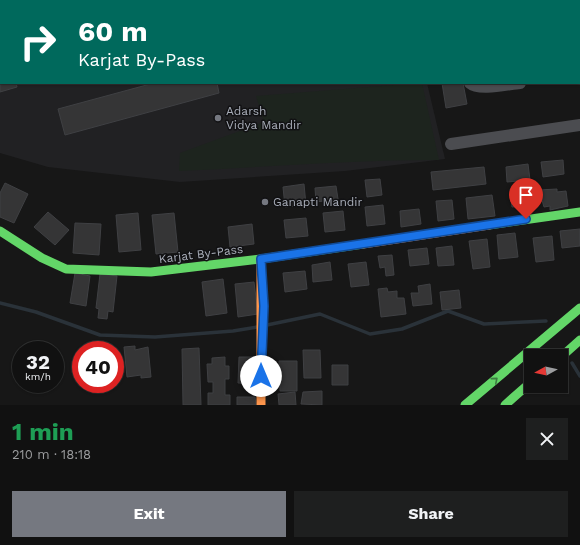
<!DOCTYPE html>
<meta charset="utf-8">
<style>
:root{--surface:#111;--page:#1e1f1f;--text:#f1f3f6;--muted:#9c9d9f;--line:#303131;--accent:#757880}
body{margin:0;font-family:"Work Sans",sans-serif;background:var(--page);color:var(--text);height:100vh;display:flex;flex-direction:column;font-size:15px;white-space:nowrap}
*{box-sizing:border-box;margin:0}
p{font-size:13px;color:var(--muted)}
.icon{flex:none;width:22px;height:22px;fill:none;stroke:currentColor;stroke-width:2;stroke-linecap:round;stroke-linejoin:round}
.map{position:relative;height:405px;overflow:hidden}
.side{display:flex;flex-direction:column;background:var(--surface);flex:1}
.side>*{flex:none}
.guide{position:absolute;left:0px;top:0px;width:580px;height:84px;box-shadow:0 1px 3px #0004,0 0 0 1px var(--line);background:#00695c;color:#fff;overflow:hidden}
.needle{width:26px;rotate:262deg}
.fabs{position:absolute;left:524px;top:349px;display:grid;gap:8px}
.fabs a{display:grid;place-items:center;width:44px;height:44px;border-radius:0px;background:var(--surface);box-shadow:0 1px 3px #0004,0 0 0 1px var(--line);font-size:20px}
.speed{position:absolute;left:12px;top:341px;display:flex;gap:8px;font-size:20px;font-weight:700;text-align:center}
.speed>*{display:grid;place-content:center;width:52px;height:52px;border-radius:50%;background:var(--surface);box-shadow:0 1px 3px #0004,0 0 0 1px var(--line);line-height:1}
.speed small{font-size:10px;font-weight:400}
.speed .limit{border:6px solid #d22;background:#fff;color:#111}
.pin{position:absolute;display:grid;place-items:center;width:34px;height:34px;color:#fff;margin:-41px -17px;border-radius:50% 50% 50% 0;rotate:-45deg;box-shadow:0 0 4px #0007}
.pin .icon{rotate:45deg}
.me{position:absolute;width:44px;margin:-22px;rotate:0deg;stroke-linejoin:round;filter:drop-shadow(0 0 3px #0008)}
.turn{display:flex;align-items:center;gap:14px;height:84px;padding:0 12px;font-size:18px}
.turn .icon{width:52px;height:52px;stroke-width:2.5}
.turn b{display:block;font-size:28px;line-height:34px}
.round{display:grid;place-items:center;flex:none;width:42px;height:42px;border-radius:0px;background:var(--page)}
.overview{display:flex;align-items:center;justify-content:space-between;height:68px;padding:0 12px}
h1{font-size:24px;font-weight:700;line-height:30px;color:#1e9e55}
.button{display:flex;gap:8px;margin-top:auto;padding:8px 12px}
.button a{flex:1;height:46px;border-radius:0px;background:var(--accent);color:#fff;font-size:16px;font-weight:700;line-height:46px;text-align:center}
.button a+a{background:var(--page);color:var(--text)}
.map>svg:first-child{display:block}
</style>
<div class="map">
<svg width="580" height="405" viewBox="0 0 580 405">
<rect width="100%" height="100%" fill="#171717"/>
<path fill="#212123" d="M0 0H407L1 1V83H427L445 159 345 171 180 182 48 167 0 153Z"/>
<path fill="#1d241e" d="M419 83H422L439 160C352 160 265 167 179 171L180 153 264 122 256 96Z"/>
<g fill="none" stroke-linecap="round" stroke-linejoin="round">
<path stroke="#2a3239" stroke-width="3.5" d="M0 303 36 312 100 335 155 337 233 331 257 327
M267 325 320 314 370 334 402 329 448 311 484 324 546 321
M572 363 580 376"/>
</g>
<path fill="#353536" stroke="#3f4043" d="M0 33 1 83H16L17 87 0 92Z
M154 83H217L219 93 65 135 58 109Z
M442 83H463L467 104 446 108Z
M563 160 564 174 543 177 541 162Z
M528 164 530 180 507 182 506 167Z
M484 167 486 184 433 190 431 172Z
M380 179 382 195 367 197 365 180Z
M5 183 28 194 14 223 0 217V193Z
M304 184 306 205 285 207 283 187Z
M336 186 338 199 316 202 315 188Z
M529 187 531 205 512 207 510 189Z
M557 189V192L566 191 568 206 550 210V206L544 207 539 190Z
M492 195 495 216 468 219 466 198Z
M452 200 454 219 438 221 436 201Z
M383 205 385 224 367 226 365 207Z
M419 209 421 224 401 227 400 211Z
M343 211 345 230 325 232 323 213Z
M48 212 69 230 55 245 34 227Z
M138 213 141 250 119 252 116 215Z
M174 213 178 252 156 254 152 215Z
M306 218 308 236 286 238 284 220Z
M75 223 101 224 99 255 73 253Z
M252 224 254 244 230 247 228 227Z
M580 229V246L562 248 560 231Z
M515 233 518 257 499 259 497 235Z
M552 236 554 260 536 262 533 238Z
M487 239 490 267 473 269 469 241Z
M452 246 454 265 438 266 436 248Z
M427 248 429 264 410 266 408 250Z
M392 255 394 275 386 276 385 267 380 268 378 256Z
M330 262 332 280 313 282 312 265Z
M366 262 369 285 351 287 348 264Z
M305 271 307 289 285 292 283 273Z
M75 273 90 276 86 306 70 303Z
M100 274 117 276 113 312 108 311 107 319 98 318 99 309 96 308Z
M223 279 227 313 206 316 202 282Z
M254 282 258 314 238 317 235 284Z
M430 284 432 304 413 306 411 293H419L418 286Z
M387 288 388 292 397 291V298H404L406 314 381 317 378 289Z
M459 290 461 308 442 310 440 292Z
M135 346V350L148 347 151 377 141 378V375L127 377 124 347Z
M199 348 201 405H183L182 349Z
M303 350H320L321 378H304Z
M225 357V366H229V379H225V395H230V405H208V393H213V382H208L207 364H212V358Z
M239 357H258L257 384 238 383Z
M279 361H297V391H280Z
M332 365H348V385H332Z
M322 391V405L301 404 303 392Z
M295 392 296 405H279L278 394Z
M237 397H255L256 405H237Z"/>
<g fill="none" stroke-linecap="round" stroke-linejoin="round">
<path stroke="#4b4c50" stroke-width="12" d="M460 0V1
M525 0V1
M443 1 446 0
M470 83C479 91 508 84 520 83
M451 144 580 125"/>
<path stroke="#63d668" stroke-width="9" d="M489 225 580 212
M0 231 42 258 66 269 151 272 261 259 363 244
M561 357 580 340
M465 405 580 308
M505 405 531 382"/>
<path stroke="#ff974d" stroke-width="9" d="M363 244 489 225
M261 259V405"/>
</g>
<defs><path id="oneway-chevron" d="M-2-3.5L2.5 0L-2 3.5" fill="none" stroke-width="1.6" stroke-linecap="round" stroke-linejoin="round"/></defs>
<use stroke="#3e7d42" href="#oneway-chevron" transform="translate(495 380) rotate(-40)"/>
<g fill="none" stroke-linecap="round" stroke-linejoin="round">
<g stroke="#114b97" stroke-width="10">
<path id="route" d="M261 376 264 306 261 259 526 219"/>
</g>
<use href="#route" stroke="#1a73e8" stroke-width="7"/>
</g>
<g fill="#757880" stroke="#111113" stroke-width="1.5">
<circle cx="218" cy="118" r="4"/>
<circle cx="265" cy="202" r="4"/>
</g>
<g text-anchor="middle" stroke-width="3" stroke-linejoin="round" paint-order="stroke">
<g font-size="12" fill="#a8adb8" stroke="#111113" text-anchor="start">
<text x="226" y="115">Adarsh<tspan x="226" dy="14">Vidya Mandir</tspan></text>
<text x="273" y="206">Ganapti Mandir</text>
</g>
<g font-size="12" fill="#a8adb8" stroke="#111113">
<text transform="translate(201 254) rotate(-7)" y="4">Karjat By-Pass</text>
</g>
</g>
</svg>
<div class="fabs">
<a><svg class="needle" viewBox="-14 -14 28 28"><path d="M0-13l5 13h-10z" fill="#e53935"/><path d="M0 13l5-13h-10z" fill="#9c9d9f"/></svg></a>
</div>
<div class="speed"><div>32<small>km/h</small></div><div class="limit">40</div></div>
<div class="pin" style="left:526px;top:219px;background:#d93025"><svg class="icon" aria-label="arrive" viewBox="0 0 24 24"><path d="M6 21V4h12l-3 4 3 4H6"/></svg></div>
<svg class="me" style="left:261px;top:376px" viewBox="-20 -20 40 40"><circle r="19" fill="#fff"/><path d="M0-13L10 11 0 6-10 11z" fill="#1a73e8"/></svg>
<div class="guide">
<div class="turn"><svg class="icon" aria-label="right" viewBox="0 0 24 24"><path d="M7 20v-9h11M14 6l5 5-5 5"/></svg><div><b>60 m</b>Karjat By-Pass</div></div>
</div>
</div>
<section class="side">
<div class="overview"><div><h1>1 min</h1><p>210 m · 18:18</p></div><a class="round"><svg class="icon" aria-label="close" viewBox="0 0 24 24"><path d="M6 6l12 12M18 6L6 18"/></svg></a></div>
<div class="button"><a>Exit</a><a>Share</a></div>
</section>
